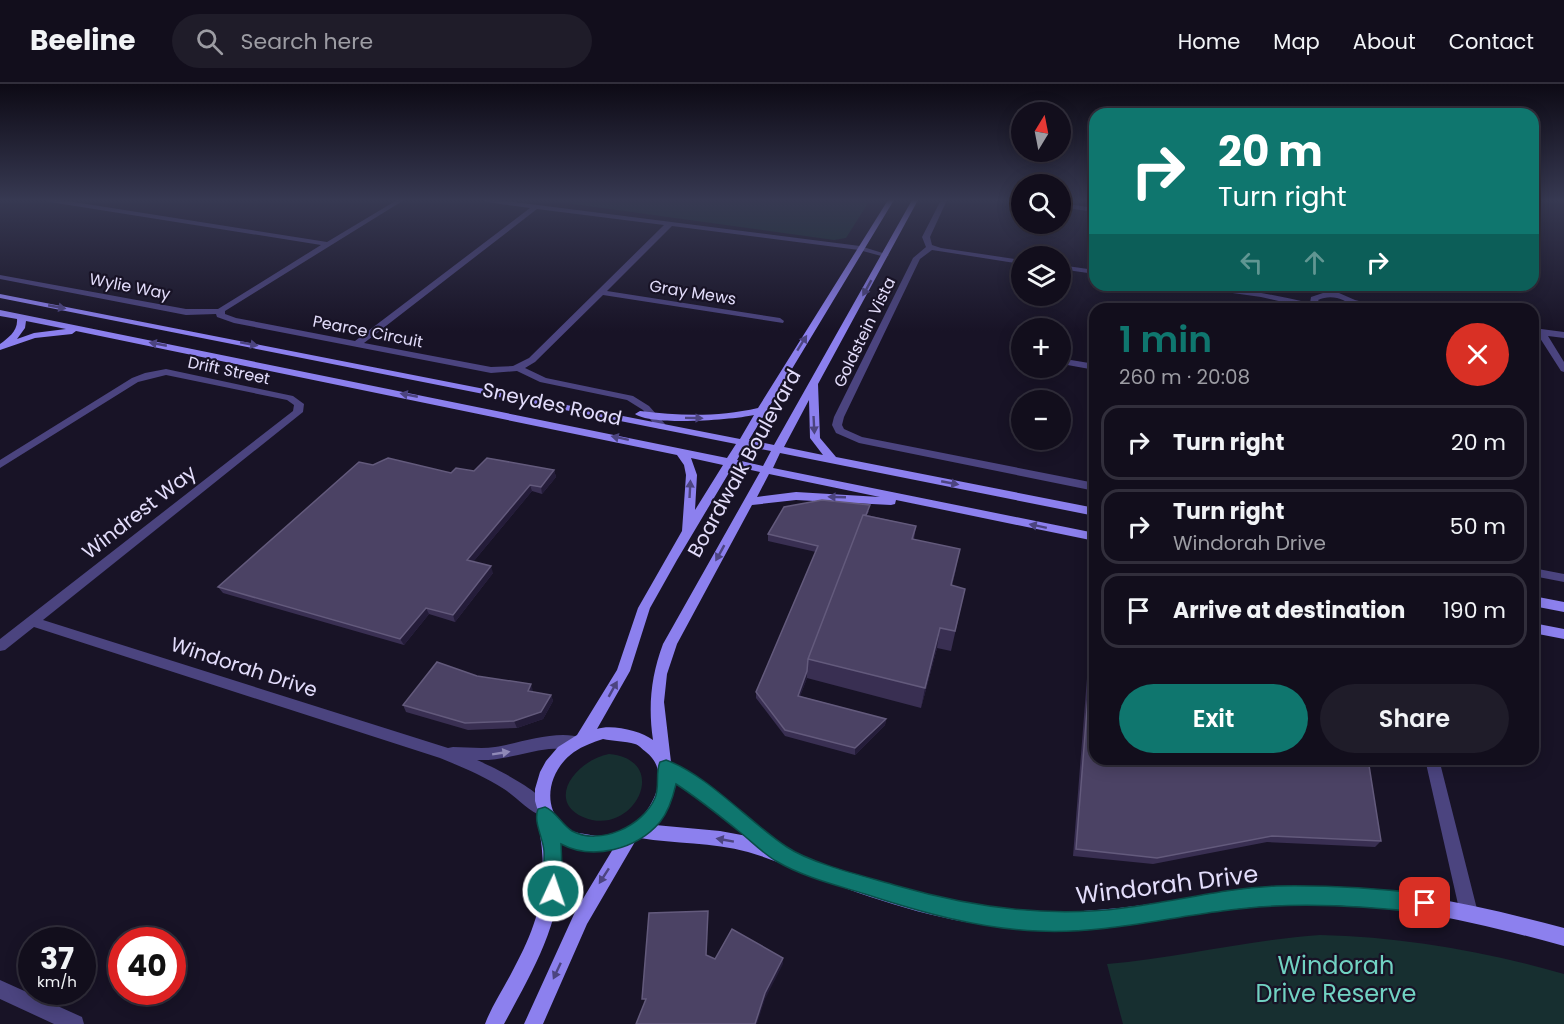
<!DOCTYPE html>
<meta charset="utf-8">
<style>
:root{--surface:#120e1c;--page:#1f1c29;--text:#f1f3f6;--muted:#9c9ca3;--line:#312e3b;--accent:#0f766e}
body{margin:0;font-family:Poppins,sans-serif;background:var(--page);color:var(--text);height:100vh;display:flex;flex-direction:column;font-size:22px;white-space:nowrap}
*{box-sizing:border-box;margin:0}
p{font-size:20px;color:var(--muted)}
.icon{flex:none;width:33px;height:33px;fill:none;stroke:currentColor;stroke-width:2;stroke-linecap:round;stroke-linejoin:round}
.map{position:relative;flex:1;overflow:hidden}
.details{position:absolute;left:1089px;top:219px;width:450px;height:462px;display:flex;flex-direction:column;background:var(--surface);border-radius:18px;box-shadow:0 3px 15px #0003,0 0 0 2px var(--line)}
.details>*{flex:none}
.banner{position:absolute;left:1089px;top:24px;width:450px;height:183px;border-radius:18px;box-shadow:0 3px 15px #0003,0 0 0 2px var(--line);background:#0f766e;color:#fff;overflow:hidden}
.needle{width:39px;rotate:10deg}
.fabs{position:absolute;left:1011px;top:18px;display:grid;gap:12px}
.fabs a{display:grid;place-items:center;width:60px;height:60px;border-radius:50%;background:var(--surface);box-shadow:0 3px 15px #0003,0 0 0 2px var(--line);font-size:30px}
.speed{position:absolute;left:18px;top:843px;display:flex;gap:12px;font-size:30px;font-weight:700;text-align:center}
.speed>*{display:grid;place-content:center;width:78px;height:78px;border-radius:50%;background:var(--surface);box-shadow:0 3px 15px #0003,0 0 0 2px var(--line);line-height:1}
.speed small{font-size:15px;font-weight:400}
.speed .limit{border:9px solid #d22;background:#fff;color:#111}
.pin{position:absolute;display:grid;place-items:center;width:51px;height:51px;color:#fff;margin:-26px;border-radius:12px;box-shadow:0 3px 9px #0006}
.me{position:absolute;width:66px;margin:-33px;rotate:3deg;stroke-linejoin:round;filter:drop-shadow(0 0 4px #0008)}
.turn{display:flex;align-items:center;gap:21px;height:126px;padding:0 30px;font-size:27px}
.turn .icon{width:78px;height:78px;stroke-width:2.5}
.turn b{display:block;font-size:42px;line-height:51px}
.lanes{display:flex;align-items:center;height:57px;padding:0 30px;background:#0003;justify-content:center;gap:30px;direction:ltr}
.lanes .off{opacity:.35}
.round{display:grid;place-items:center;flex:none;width:63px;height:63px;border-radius:32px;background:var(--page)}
.head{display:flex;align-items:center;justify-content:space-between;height:102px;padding:0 30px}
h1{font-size:36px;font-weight:600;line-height:45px;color:var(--accent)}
.button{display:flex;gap:12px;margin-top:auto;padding:12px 30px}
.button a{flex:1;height:69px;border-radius:36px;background:var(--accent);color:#fff;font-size:24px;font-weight:600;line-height:69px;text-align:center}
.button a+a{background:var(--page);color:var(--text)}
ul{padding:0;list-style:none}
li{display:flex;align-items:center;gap:18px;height:75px;margin:0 12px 9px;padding:0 18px;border:3px solid var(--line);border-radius:18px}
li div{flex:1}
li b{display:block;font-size:22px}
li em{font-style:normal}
header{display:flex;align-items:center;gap:36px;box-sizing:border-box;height:84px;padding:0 30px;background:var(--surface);border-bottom:2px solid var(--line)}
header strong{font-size:28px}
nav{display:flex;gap:33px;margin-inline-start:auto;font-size:21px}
.search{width:420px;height:54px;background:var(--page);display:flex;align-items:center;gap:15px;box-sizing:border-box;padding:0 21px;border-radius:33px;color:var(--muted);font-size:22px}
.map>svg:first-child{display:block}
</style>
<header>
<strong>Beeline</strong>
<div class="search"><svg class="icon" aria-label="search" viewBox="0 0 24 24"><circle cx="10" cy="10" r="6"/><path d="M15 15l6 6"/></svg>Search here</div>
<nav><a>Home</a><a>Map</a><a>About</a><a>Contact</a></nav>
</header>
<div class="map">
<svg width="1564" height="940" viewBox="0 0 1564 940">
<rect width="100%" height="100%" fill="#181326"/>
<path fill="#172f30" d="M544 116H870L846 154 834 156Z
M609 670C673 676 633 755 583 733 545 716 577 676 609 670Z
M1320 851C1404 853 1483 867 1564 890V940H1123L1107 880C1179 874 1248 856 1320 851Z"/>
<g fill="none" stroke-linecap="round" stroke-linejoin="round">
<path fill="#4b447f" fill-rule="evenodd" d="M47 116H61L327 158 397 116H404L225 227V230L236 234 355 257 530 124 487 118 484 116H499L860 162 889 171 885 173 859 166 672 142 607 207 780 234 784 237 783 239 603 211 535 278 525 284 546 294 633 312 649 322 665 340 666 342 661 345 657 344 643 326 627 316 540 298 517 287 491 289 234 239 217 233 216 230 186 231 0 195V191L186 225H218L321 161 50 118ZM537 125 664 141 529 274 513 282 491 283 364 259Z
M941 116H947L930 153 932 161 941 164 1022 176V180L932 166 920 175 844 333 842 341 844 345 862 353 1095 399V407L859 359 836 349 832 341 834 333 913 174 926 163 922 153Z
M1011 116H1022V119L1012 117Z
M1060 119 1095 124V128L1060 123Z
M1060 181 1095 186V190L1060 185Z
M1186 201C1228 201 1269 210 1310 219L1311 213 1326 208 1339 209 1355 216 1391 225H1375L1361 222 1363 225H1355C1345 214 1331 210 1318 216L1325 225H1313L1261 213 1190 203Z
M1541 245 1564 248V254L1548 252 1564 278V288L1561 287 1538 251 1533 249 1534 246Z
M1065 275 1095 280V286L1062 280V276Z
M166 285 293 312 304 320 303 328 43 536 448 664 453 663C467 663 482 665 495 663 520 659 558 645 582 654L584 658 582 662C572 666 560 664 549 665 524 668 502 677 477 676 495 684 542 707 550 725L548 730 542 732C528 727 516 713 504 705 484 692 462 683 440 674L34 543 5 566 0 567V555L293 327 294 321 287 316 166 291 138 298 0 384V376L132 294 145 289Z
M1533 484 1564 490V498L1533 492Z
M1425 675H1439L1478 829 1475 835 1469 838 1463 835 1460 829Z
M0 896 82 933 84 940H54L0 915Z"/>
<path fill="#8c80ee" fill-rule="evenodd" d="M888 116H894L749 356 774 361 912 116H918L818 300 820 354 836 373 1095 424V432L780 369 773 384 1095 449V457L896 416 895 420 891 421 796 416 752 421 677 560 667 590 664 618 671 678 716 708 782 761 784 765C884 805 988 836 1097 826 1170 820 1241 801 1314 802 1399 804 1482 822 1564 844V862C1469 836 1373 814 1275 820 1187 826 1104 850 1015 844 949 840 885 819 823 796 798 787 773 775 748 768 712 758 675 760 640 754L636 756 587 840 543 940H524L575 828 613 765C595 770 574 766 558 756 571 823 535 883 504 940H485C492 921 504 904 513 886 542 833 549 797 538 738L540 734 535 717V705L540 688 546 677 558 663 577 651 617 586 638 524 682 447 686 391 684 381 677 371 76 247 72 250 35 254 0 266V260C8 254 18 247 17 235L0 232V226L727 374 736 360 0 214V210L740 355 754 331C732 336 652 342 635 330L640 327C680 332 719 333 758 324ZM26 237 66 245 34 249 17 255 25 244ZM809 316 810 354 823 371 784 363ZM745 362 771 367 763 382 737 376ZM691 374 723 381 695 426 697 391ZM733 382 760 388 663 560C651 592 648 622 653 656 641 647 612 640 597 645L630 587 650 524 677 476ZM769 390 880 413 796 408 757 413ZM603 655C613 657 625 657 635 660 639 661 642 665 646 668 675 690 649 736 621 748 609 753 598 753 585 750 576 749 568 747 561 739 541 718 551 684 574 668 583 662 593 658 603 655ZM674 697 706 718 747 752 720 747 655 741 670 715Z
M1533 512 1564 518V528L1533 522Z
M1533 539 1564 545V555L1533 549Z"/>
</g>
<path fill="#392f52" d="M373 381 451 389 554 386 556 393 542 410 532 407 473 478 493 489 455 538 429 530 404 561 223 509 218 503Z
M869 427 867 431 916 442 914 455 956 485 952 502 965 505 951 567 937 564 921 624 807 594 800 612 886 635 885 641 855 671 785 652 756 614V608L816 468 768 457V450Z
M1090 587 1381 757 1375 763 1267 758 1153 780 1073 772 1087 594Z
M477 592 533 607V608L551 611 553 617 543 635 517 644 468 646 406 628 403 621Z"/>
<path fill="#241c39" d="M554 386 556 393 542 410 541 403Z
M530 401 532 407 469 483 467 476Z
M960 465 956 485 947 521 951 501Z
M491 482 493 489 455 538 453 531Z
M426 524 429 530 404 561 400 555Z
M940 544 937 564 921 624 925 604Z
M807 587V594L798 618V612Z
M531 600 533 607 530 614 528 607Z
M551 611 553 617 543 635 517 644 514 637Z
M886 635 885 641 855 671V664Z
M783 874V880L765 915 757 940H755L765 909Z"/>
<path fill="#4b4264" stroke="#635a7c" stroke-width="1.5" d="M388 374 451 389 456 384 474 387 487 374 554 386 541 403 530 401 467 476 491 482 453 531 426 524 400 555 218 503 359 378 373 381Z
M822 416 870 421 866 431H863L808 575 807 587 798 612 886 635 855 664 785 646 756 608 818 462 768 450 784 423Z
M863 431 916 442 912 455 960 465 951 501 965 505 955 547 940 544 925 604 808 575Z
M437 578 477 592 531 600 528 607 551 611 541 628 514 637 465 639 403 621Z
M1090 587 1095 589V675H1368L1381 757 1272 752 1157 774 1076 765Z
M708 827 706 871 715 875 732 845 783 874 765 909 755 940H636L646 915H642L649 829Z"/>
<defs><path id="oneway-solid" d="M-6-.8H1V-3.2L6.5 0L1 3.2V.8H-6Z" transform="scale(1.5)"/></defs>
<g fill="#4c4480">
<use href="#oneway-solid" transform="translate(867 204) rotate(119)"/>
<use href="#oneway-solid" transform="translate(57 223) rotate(11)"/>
<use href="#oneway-solid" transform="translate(802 259) rotate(-58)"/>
<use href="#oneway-solid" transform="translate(158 260) rotate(-169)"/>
<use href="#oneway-solid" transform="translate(249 260) rotate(11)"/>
<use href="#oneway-solid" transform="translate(409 311) rotate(-169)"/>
<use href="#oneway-solid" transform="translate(694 334) rotate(1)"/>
<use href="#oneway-solid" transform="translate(814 341) rotate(87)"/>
<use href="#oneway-solid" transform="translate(620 354) rotate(-168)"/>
<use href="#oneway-solid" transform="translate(950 399) rotate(11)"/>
<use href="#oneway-solid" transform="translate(690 405) rotate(-87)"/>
<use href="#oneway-solid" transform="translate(837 413) rotate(-178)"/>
<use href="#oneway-solid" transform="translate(1038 442) rotate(-168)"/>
<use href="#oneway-solid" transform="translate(720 469) rotate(119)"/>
<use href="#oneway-solid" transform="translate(613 605) rotate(-61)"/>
<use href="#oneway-solid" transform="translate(725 756) rotate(-170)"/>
<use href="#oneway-solid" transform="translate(604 792) rotate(123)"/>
<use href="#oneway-solid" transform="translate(557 887) rotate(115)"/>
</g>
<use fill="#8f89b7" href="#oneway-solid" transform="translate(501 669) rotate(-9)"/>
<linearGradient id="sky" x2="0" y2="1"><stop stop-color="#0d0a15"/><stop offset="0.47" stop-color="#373952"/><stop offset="1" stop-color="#373952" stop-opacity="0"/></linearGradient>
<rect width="1564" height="247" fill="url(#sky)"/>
<path fill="#0f766e" stroke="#0a4d48" stroke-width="1.5" d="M666 676C708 691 750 739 787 763 812 780 868 793 898 802 971 823 1048 834 1123 824 1174 818 1224 804 1276 802 1326 801 1375 804 1425 810L1432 813 1435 819 1432 826 1425 829C1358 821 1289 817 1222 827 1160 835 1101 850 1038 847 980 845 920 828 865 810 836 801 803 793 776 777 764 770 752 758 741 749 720 732 699 715 676 700 673 713 669 727 660 738 637 765 593 777 561 760L563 807 560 814 553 816 546 814C540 799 545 782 544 767 543 753 533 738 538 725L545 723C556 727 561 740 572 747 600 762 643 742 655 714 660 702 655 689 660 678Z"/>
<g text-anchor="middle" stroke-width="4.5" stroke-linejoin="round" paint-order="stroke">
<g font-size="16" fill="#e3ddfb" stroke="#181326">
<text transform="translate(130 202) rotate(11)" y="6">Wylie Way</text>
<text transform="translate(693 208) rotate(9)" y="6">Gray Mews</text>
<text transform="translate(368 247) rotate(11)" y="6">Pearce Circuit</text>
<text transform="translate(864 248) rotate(-64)" y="6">Goldstein Vista</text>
<text transform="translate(229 286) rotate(12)" y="6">Drift Street</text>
</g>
<g font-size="20" fill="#e3ddfb" stroke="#181326">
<text transform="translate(552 320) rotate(12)" y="7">Sneydes Road</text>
<text transform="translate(744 379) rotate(-61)" y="7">Boardwalk Boulevard</text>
<text transform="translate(139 428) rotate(-38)" y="7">Windrest Way</text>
<text transform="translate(244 583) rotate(18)" y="7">Windorah Drive</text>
</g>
<g font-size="24" fill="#e3ddfb" stroke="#181326">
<text transform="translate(1167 801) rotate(-7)" y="8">Windorah Drive</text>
</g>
<g font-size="24" fill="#71d2c2" stroke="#181326">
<text x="1336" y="890">Windorah<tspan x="1336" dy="28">Drive Reserve</tspan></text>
</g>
</g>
</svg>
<div class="fabs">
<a><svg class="needle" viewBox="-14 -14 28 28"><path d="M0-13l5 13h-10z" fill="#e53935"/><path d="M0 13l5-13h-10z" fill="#9c9ca3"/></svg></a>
<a><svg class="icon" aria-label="search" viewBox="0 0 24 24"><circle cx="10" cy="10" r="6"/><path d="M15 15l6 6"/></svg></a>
<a><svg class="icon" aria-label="layers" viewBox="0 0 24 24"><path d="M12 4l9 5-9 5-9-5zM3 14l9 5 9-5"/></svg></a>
<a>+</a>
<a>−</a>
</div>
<div class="speed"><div>37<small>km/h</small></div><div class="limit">40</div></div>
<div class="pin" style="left:1425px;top:819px;background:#d93025"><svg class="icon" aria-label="arrive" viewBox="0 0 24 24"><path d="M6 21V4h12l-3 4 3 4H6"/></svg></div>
<svg class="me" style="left:553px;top:807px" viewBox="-20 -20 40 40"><circle r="17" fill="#0f766e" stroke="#fff" stroke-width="3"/><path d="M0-11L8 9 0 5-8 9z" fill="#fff"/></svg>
<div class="banner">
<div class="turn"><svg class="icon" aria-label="right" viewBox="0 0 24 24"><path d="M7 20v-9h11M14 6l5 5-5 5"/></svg><div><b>20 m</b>Turn right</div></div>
<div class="lanes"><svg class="icon off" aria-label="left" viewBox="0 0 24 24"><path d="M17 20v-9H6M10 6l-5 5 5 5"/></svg><svg class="icon off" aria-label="ahead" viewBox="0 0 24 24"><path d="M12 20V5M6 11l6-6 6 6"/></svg><svg class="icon" aria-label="right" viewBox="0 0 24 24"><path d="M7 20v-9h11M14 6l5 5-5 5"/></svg></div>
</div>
<section class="details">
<div class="head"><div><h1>1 min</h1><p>260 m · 20:08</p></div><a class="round" style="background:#d93025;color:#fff"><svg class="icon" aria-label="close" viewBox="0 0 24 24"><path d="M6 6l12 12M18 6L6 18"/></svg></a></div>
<ul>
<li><svg class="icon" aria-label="right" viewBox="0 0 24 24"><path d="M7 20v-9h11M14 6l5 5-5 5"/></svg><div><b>Turn right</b></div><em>20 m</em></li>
<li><svg class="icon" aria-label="right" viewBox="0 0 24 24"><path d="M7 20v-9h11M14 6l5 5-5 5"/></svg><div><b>Turn right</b><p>Windorah Drive</p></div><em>50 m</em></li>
<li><svg class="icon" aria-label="arrive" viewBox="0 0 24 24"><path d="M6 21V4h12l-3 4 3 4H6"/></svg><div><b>Arrive at destination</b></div><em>190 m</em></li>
</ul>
<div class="button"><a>Exit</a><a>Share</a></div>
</section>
</div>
